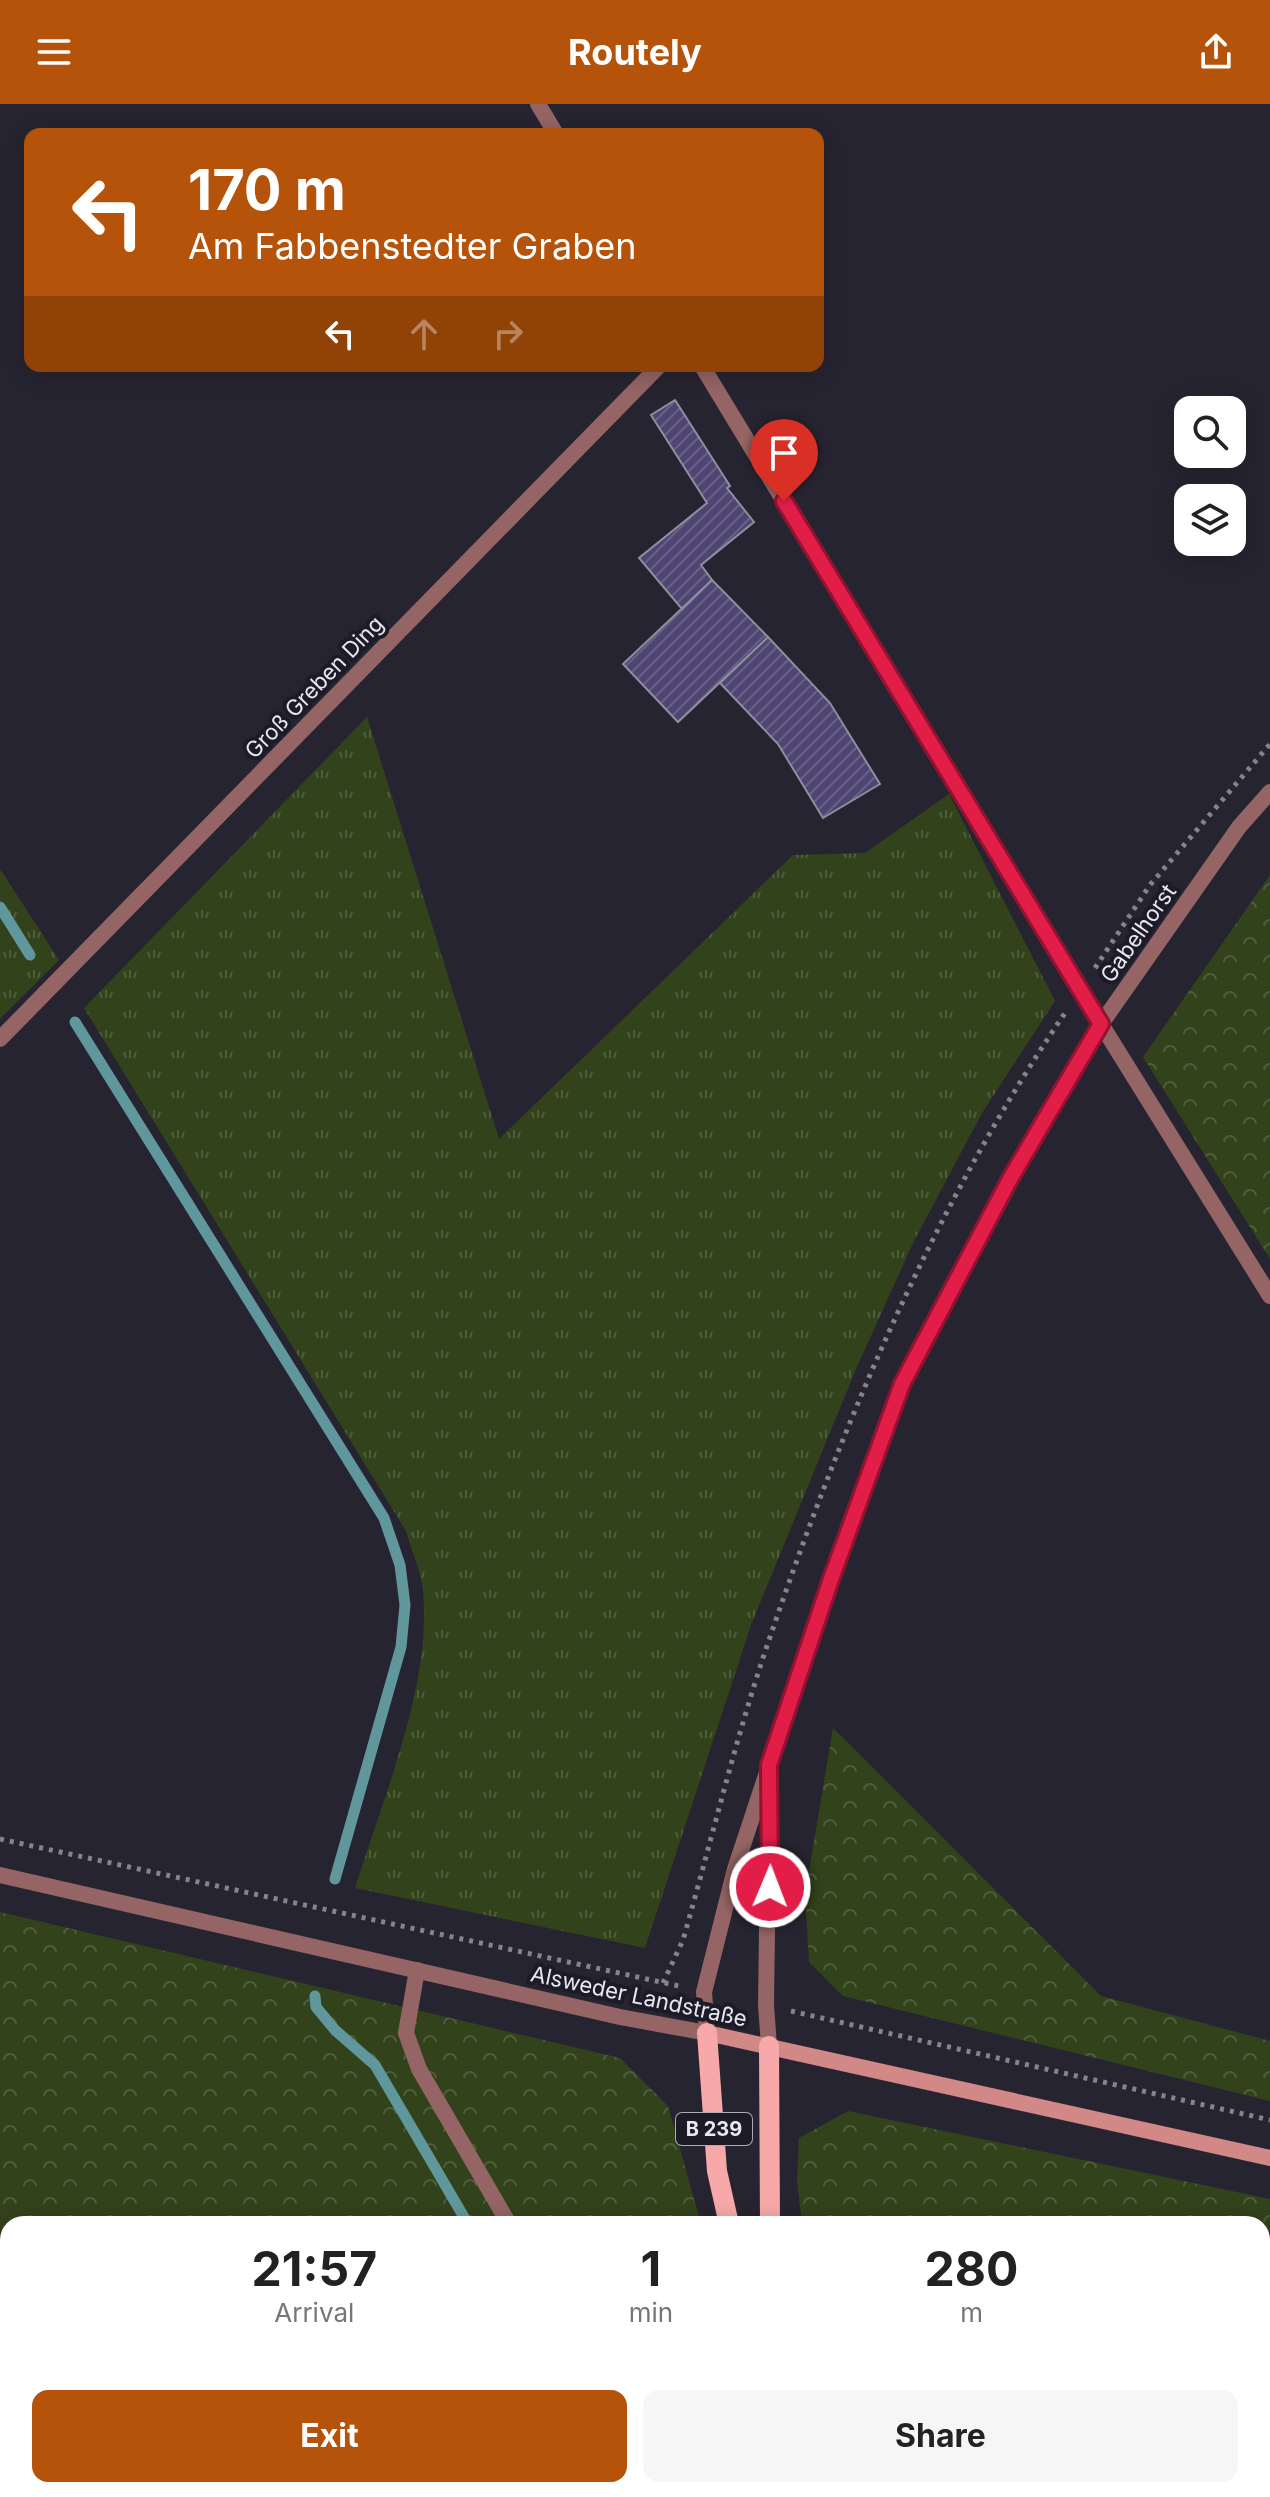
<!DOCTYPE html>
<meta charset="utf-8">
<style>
:root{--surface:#fff;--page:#f6f6f6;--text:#222;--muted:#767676;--accent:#b45309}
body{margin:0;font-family:Inter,sans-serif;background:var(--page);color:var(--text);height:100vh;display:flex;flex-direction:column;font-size:30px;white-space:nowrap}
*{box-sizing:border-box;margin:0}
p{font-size:26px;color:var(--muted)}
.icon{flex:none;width:44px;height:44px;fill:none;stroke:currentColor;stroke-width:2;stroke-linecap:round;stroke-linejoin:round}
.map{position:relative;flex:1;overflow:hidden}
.sheet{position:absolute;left:0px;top:2112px;width:1270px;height:282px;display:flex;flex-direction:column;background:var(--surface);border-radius:24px 24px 0 0;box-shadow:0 4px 20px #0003}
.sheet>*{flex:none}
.guide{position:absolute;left:24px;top:24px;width:800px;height:244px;border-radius:16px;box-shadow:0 4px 20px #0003;background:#b45309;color:#fff;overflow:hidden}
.buttons{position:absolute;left:1174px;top:292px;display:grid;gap:16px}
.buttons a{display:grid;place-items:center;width:72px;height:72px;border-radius:16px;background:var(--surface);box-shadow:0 4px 20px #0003;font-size:40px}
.pin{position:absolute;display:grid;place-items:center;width:68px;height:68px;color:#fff;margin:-82px -34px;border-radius:50% 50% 50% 0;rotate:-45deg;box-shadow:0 0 8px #0007}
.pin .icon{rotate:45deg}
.me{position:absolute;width:88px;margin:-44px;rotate:1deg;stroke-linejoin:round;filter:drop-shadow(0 0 6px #0008)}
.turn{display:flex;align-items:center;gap:28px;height:168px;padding:0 32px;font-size:36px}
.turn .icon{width:104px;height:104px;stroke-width:2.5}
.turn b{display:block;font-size:56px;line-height:68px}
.lanes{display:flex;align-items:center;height:76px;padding:0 32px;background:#0003;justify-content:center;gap:40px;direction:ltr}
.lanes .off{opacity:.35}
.eta{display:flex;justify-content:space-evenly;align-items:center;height:136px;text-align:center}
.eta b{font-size:48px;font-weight:700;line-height:56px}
.button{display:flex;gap:16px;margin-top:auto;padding:16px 32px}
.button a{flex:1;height:92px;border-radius:16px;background:var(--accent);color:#fff;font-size:32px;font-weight:700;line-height:92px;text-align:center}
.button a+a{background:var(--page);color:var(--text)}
header{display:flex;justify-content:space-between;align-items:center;height:104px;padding:0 32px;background:var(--accent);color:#fff;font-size:36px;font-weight:700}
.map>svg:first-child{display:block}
</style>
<header><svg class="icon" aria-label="menu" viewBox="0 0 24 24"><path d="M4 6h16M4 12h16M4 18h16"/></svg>Routely<svg class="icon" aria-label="share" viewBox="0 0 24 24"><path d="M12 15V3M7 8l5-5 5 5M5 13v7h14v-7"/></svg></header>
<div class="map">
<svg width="1270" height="2393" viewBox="0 0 1270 2393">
<defs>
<pattern id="grass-tufts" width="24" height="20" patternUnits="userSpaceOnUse" patternTransform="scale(2)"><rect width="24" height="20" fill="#32421b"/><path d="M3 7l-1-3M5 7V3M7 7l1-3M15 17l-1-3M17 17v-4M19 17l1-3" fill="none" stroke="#505d3d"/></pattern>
<pattern id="forest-crowns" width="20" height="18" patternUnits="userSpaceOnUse" patternTransform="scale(2)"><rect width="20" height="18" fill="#32421b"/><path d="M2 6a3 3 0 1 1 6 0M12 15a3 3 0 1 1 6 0" fill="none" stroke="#505d3d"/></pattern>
<pattern id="building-hatch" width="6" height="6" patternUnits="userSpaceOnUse" patternTransform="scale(2)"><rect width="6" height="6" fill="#4f4573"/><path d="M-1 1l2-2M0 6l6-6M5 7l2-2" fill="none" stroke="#686087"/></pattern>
</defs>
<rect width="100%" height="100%" fill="#272431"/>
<path fill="url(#grass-tufts)" d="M367 613 499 1035 793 751 865 749 949 690 1055 897 982 1009 913 1139 856 1265 751 1521 645 1844 355 1784C383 1693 432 1582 423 1486 421 1467 411 1446 406 1427L84 904Z
M0 765 59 856 0 915Z"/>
<path fill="url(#forest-crowns)" d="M1270 771V1155L1143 953Z
M833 1624 1101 1892 1270 1937V1997L843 1892 809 1858 805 1791Z
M0 1808 620 1954 668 2002 701 2120H8V2386H801L804 2393H0Z
M848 2007 1270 2095V2393H884L881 2386H1262V2120H802L797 2076 799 2034Z"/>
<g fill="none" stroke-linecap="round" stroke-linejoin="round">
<path stroke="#60979c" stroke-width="11" d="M0 803 30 851
M75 918 384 1414 400 1461 405 1501 401 1543 335 1775
M315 1892 316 1903 335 1926 375 1961 468 2120
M629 2386 632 2393"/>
</g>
<path fill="url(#building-hatch)" stroke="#908e9d" stroke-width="2" d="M675 296 730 382 727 384 754 418 701 461 712 476 682 505 639 454 707 399 651 311Z
M712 476 768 533 678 618 623 560Z
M768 533 830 599 880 680 823 714 778 640 720 579Z"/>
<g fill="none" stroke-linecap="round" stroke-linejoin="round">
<path stroke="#85838e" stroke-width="5" stroke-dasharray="4 6" stroke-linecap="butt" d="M1095 864 1150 781 1270 640
M0 1735 679 1882
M663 1879 683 1836C712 1735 736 1632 770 1533 844 1316 936 1098 1065 909
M791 1907 1270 2016"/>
<path stroke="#946564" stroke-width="16" d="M1101 920 1270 1192
M417 1866 406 1929 419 1965 509 2120
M664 2386 668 2393"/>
<path stroke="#946564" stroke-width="16" d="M538 0 556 30
M702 262 1101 920
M0 935 659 262
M707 1929 704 1888 735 1765 830 1478 902 1280 1010 1075 1101 920 1239 723 1270 688
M769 1942 766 1901 769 1675"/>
<path stroke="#946564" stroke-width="16" d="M0 1771 620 1913 707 1929"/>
<path stroke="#d28887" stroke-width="16" d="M707 1929 1270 2054"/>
<path stroke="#f6a9a8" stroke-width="20" d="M707 1929 717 2067 729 2120
M769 1942 770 2120
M827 2386 830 2393
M848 2386 851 2393"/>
</g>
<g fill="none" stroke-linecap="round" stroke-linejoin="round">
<g stroke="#92132f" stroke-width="20">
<path id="route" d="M770 1783 769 1661 830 1478 902 1280 1010 1075 1101 920 784 397"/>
</g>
<use href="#route" stroke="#e11d48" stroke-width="14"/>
</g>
<g text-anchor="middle" stroke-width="8" stroke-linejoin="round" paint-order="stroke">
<rect fill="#1d1b27" stroke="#acaab4" stroke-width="2" x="676" y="2009" width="76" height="32" rx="6"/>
<g font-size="20" font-weight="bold" fill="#e9e8f1">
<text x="714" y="2032">B 239</text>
</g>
<g font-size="22" fill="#e9e8f1" stroke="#1d1b27">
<text transform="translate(314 583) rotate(-46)" y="8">Groß Greben Ding</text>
<text transform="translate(1138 829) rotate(-55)" y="8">Gabelhorst</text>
<text transform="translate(639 1892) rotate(12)" y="8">Alsweder Landstraße</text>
</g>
</g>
</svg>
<div class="buttons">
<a><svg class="icon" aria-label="search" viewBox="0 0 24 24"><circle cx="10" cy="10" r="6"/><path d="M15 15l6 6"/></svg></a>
<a><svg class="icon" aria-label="layers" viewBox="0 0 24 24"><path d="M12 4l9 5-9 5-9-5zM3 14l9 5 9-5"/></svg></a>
</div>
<div class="pin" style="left:784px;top:397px;background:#d93025"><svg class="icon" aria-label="arrive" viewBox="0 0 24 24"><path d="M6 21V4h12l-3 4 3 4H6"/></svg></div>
<svg class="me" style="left:770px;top:1783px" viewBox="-20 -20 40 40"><circle r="17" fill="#e11d48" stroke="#fff" stroke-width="3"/><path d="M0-11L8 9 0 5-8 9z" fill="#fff"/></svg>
<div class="guide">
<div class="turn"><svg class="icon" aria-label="left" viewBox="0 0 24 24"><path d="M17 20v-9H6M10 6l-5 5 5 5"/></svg><div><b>170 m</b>Am Fabbenstedter Graben</div></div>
<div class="lanes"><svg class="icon" aria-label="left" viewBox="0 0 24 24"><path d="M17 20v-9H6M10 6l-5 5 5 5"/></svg><svg class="icon off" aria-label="ahead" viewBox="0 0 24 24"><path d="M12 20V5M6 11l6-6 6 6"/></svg><svg class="icon off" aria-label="right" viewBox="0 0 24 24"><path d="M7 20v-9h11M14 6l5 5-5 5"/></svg></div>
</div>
<section class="sheet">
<div class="eta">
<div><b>21:57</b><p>Arrival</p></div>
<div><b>1</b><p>min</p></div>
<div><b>280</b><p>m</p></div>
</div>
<div class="button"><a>Exit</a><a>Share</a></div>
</section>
</div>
